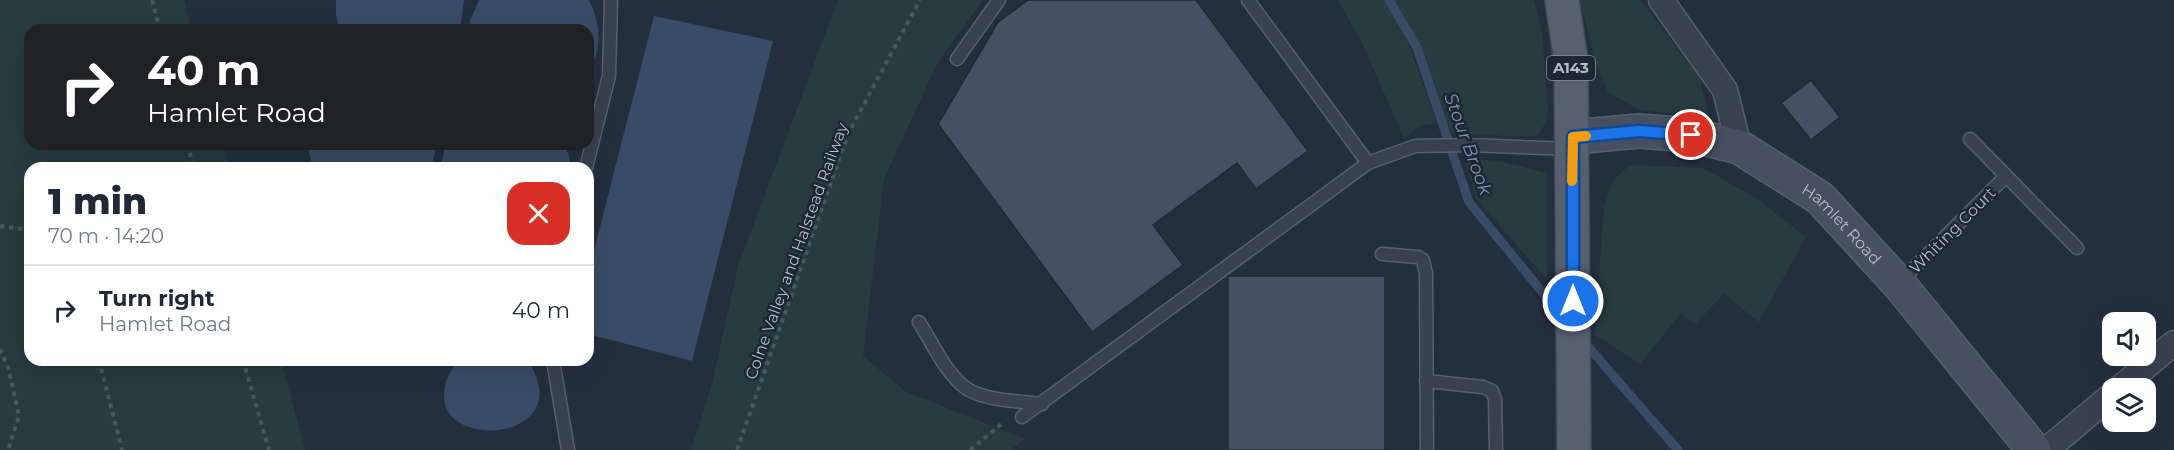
<!DOCTYPE html>
<meta charset="utf-8">
<style>
:root{--surface:#fff;--page:#f2f2f3;--text:#1f2937;--muted:#747a83;--line:#e0e1e3}
body{margin:0;font-family:Montserrat,sans-serif;background:var(--page);color:var(--text);height:100vh;display:flex;flex-direction:column;font-size:22px;white-space:nowrap}
*{box-sizing:border-box;margin:0}
p{font-size:20px;color:var(--muted)}
.icon{flex:none;width:33px;height:33px;fill:none;stroke:currentColor;stroke-width:2;stroke-linecap:round;stroke-linejoin:round}
.map{position:relative;flex:1;overflow:hidden}
.panel{position:absolute;left:24px;top:162px;width:570px;height:204px;display:flex;flex-direction:column;background:var(--surface);border-radius:18px;box-shadow:0 6px 24px #0002}
.panel>*{flex:none}
.banner{position:absolute;left:24px;top:24px;width:570px;height:126px;border-radius:18px;box-shadow:0 6px 24px #0002;background:#202124;color:#fff;overflow:hidden}
.tools{position:absolute;left:2102px;top:312px;display:grid;gap:12px}
.tools a{display:grid;place-items:center;width:54px;height:54px;border-radius:12px;background:var(--surface);box-shadow:0 6px 24px #0002;font-size:30px}
.pin{position:absolute;display:grid;place-items:center;width:51px;height:51px;color:#fff;margin:-26px;border:3px solid #fff;border-radius:50%;box-shadow:0 2px 6px #0007}
.me{position:absolute;width:66px;margin:-33px;rotate:0deg;stroke-linejoin:round;filter:drop-shadow(0 0 4px #0008)}
.turn{display:flex;align-items:center;gap:21px;height:126px;padding:0 24px;font-size:27px}
.turn .icon{width:78px;height:78px;stroke-width:2.5}
.turn b{display:block;font-size:42px;line-height:51px}
.round{display:grid;place-items:center;flex:none;width:63px;height:63px;border-radius:18px;background:var(--page)}
.head{display:flex;align-items:center;justify-content:space-between;height:102px;padding:0 24px}
h1{font-size:36px;font-weight:800;line-height:45px}
ul{padding:0;list-style:none}
li{display:flex;align-items:center;gap:18px;height:90px;padding:0 24px;border-top:2px solid var(--line)}
li div{flex:1}
li b{display:block;font-size:22px}
li em{font-style:normal}
.map>svg:first-child{display:block}
</style>
<div class="map">
<svg width="2174" height="450" viewBox="0 0 2174 450">
<rect width="100%" height="100%" fill="#242f3e"/>
<path fill="#263c3f" d="M0 0H184L192 30H30V144H223L229 168H30V360H281L305 450H0Z
M838 0H983L938 62 884 179 863 356 905 391 1025 439 1010 450H691L712 384 738 266Z
M1338 0H1393L1437 124 1421 125 1404 138 1363 45Z
M1394 0H1534L1542 33 1548 111 1545 124 1536 136 1452 135 1412 34Z
M1580 0H1640L1699 76 1709 117 1639 110 1608 92 1595 61Z
M1465 159 1499 161 1547 173V280L1476 198Z
M1630 165 1703 168 1756 198 1806 237 1759 322 1724 294 1695 324 1681 313 1640 364 1595 335 1604 206 1614 179Z"/>
<path fill="#394c67" d="M336 0H464L460 30H340L336 16Z
M479 0H589C600 24 604 48 588 71V30H469L470 21Z
M654 16 773 41 692 361 588 334V274Z
M307 144H437L431 168H313Z
M446 144H564L569 156 570 168H440Z
M458 360 528 361C573 429 473 450 447 411 440 392 446 376 458 360Z"/>
<g fill="none" stroke-linecap="round" stroke-linejoin="round">
<path stroke="#394c67" stroke-width="9" d="M1389 0 1417 48 1469 202 1564 319
M1583 341 1678 450"/>
</g>
<path fill="#455162" stroke="#1f2835" stroke-width="1.5" d="M1028 0H1196L1308 151 1256 189 1237 163 1153 225 1183 265 1092 332 938 124 998 22Z
M1811 80 1840 117 1811 140 1781 103Z
M1228 276H1385V450H1228Z"/>
<g fill="none" stroke-linecap="round" stroke-linejoin="round">
<g stroke="#565f6c" stroke-width="15">
<path id="lane" d="M1248 0 1368 163
M957 59 999 0
M1970 139 2077 248
M586 168 609 76 611 0
M1382 254 1418 257 1423 260 1426 274 1427 450
M1899 283 2006 176
M919 322C932 342 947 377 969 390 989 401 1019 401 1042 404
M553 360 568 450
M1426 381 1483 387 1492 391 1495 399 1496 450
M1022 417 1368 163 1415 146 1469 145 1571 149"/>
</g>
<g stroke="#565f6c" stroke-width="27">
<path id="street" d="M1661 0 1725 90 1739 147
M2120 388 2174 343
M2046 450 2112 395"/>
</g>
<g stroke="#565f6c" stroke-width="36">
<g id="secondary">
<path id="s1" d="M1573 137 1639 131 1691 135 1739 147 1820 198 1899 284 2034 450"/>
</g>
</g>
<g stroke="#414a57" stroke-width="36">
<path id="primary" d="M1562 0 1571 61 1574 450"/>
</g>
<path stroke="#44595c" stroke-width="4" stroke-dasharray="4.5 4.5" stroke-linecap="butt" d="M152 0 160 30
M188 144 193 168
M0 226 30 230
M0 349 9 370 19 416 8 450
M99 360 122 450
M243 360 269 450
M737 450 848 134 920 0
M970 450 1004 422"/>
<use href="#lane" stroke="#38414e" stroke-width="12"/>
<use href="#street" stroke="#38414e" stroke-width="24"/>
<use href="#secondary" stroke="#465061" stroke-width="33"/>
<use href="#primary" stroke="#56606e" stroke-width="33"/>
</g>
<g fill="none" stroke-linecap="round" stroke-linejoin="round">
<g stroke="#114b97" stroke-width="15">
<path id="route" d="M1573 301V137L1639 131 1691 135"/>
</g>
<use href="#route" stroke="#1a73e8" stroke-width="10"/>
<path stroke="#f59e0b" stroke-width="10" d="M1572 181 1573 137 1586 136"/>
</g>
<g text-anchor="middle" stroke-width="5" stroke-linejoin="round" paint-order="stroke">
<rect fill="#1d2633" stroke="#878f9c" stroke-width="1.5" x="1547" y="56" width="48" height="24" rx="4.5"/>
<g font-size="15" font-weight="bold" fill="#b4bcc9">
<text x="1571" y="73">A143</text>
</g>
<g font-size="16" fill="#b4bcc9" stroke="#1d2633">
<text dy="6" stroke="none"><textPath href="#s1" startOffset="297">Hamlet Road</textPath></text>
<text transform="translate(1952 230) rotate(-45)" y="6">Whiting Court</text>
<text transform="translate(796 251) rotate(-70)" y="6">Colne Valley and Halstead Railway</text>
</g>
<g font-size="18" font-style="italic" fill="#7c92b1" stroke="#1d2633">
<text transform="translate(1468 144) rotate(70)" y="6">Stour Brook</text>
</g>
</g>
</svg>
<div class="tools">
<a><svg class="icon" aria-label="sound" viewBox="0 0 24 24"><path d="M4 9h4l5-4v14l-5-4H4zM17 9q2 3 0 6"/></svg></a>
<a><svg class="icon" aria-label="layers" viewBox="0 0 24 24"><path d="M12 4l9 5-9 5-9-5zM3 14l9 5 9-5"/></svg></a>
</div>
<div class="pin" style="left:1691px;top:135px;background:#d93025"><svg class="icon" aria-label="arrive" viewBox="0 0 24 24"><path d="M6 21V4h12l-3 4 3 4H6"/></svg></div>
<svg class="me" style="left:1573px;top:301px" viewBox="-20 -20 40 40"><circle r="17" fill="#1a73e8" stroke="#fff" stroke-width="3"/><path d="M0-11L8 9 0 5-8 9z" fill="#fff"/></svg>
<div class="banner">
<div class="turn"><svg class="icon" aria-label="right" viewBox="0 0 24 24"><path d="M7 20v-9h11M14 6l5 5-5 5"/></svg><div><b>40 m</b>Hamlet Road</div></div>
</div>
<section class="panel">
<div class="head"><div><h1>1 min</h1><p>70 m · 14:20</p></div><a class="round" style="background:#d93025;color:#fff"><svg class="icon" aria-label="close" viewBox="0 0 24 24"><path d="M6 6l12 12M18 6L6 18"/></svg></a></div>
<ul>
<li><svg class="icon" aria-label="right" viewBox="0 0 24 24"><path d="M7 20v-9h11M14 6l5 5-5 5"/></svg><div><b>Turn right</b><p>Hamlet Road</p></div><em>40 m</em></li>
</ul>
</section>
</div>
